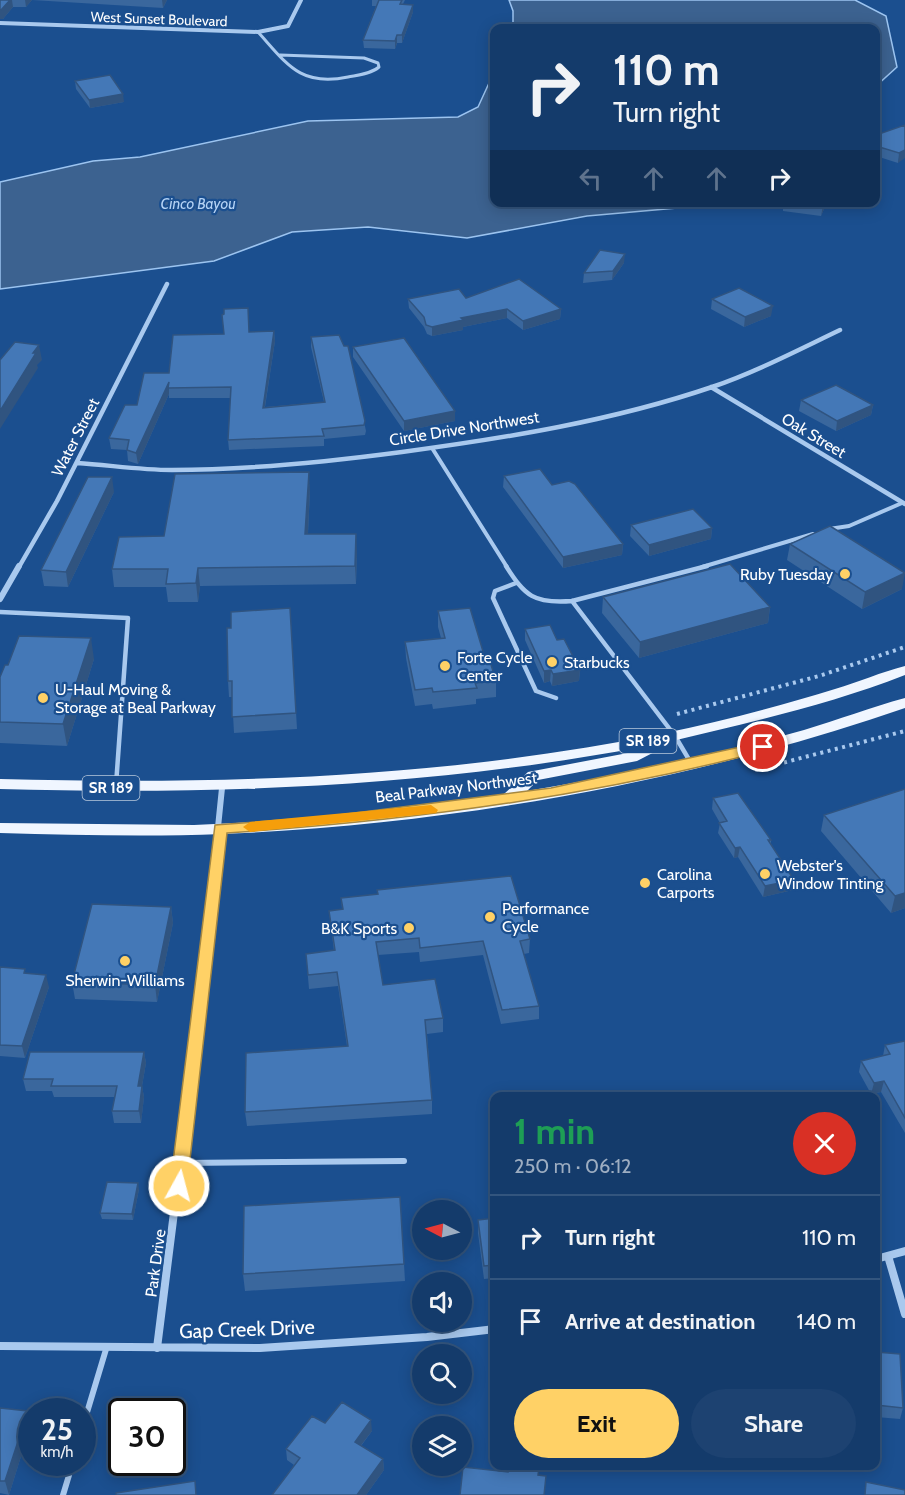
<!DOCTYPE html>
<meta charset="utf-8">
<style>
:root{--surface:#143b6b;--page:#1d4271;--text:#f1f3f6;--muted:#9dadc1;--line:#33557e;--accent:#ffd166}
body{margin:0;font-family:Cabin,sans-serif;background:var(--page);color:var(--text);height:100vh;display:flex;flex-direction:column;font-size:22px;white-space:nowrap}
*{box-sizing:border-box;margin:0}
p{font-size:20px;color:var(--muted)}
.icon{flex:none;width:33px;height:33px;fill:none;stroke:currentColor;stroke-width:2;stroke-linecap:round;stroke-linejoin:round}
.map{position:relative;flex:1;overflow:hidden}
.panel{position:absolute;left:490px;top:1092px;width:390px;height:378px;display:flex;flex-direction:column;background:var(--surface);border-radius:12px;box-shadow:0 3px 15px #0003,0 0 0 2px var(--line)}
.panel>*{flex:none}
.banner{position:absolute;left:490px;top:24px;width:390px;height:183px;border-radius:12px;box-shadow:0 3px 15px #0003,0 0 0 2px var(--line);background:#143b6b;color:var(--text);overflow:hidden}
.needle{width:39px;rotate:276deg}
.fabs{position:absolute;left:412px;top:1200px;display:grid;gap:12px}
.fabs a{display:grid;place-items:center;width:60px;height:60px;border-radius:50%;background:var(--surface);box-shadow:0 3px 15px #0003,0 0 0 2px var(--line);font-size:30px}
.speed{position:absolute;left:18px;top:1398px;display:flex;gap:12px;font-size:30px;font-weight:700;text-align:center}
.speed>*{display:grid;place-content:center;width:78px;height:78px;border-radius:50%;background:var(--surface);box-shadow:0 3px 15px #0003,0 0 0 2px var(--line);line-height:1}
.speed small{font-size:15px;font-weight:400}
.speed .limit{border:3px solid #111;border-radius:9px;background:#fff;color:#111}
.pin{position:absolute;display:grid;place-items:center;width:51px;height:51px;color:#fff;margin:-26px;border:3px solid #fff;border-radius:50%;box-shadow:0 2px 6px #0007}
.me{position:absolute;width:66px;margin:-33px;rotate:7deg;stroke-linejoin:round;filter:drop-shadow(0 0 4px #0008)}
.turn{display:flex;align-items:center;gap:21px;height:126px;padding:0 24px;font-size:27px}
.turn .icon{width:78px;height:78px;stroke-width:2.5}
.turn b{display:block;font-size:42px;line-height:51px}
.lanes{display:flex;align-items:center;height:57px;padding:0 24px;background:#0003;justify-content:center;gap:30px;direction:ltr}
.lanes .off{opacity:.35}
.round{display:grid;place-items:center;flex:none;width:63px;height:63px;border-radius:32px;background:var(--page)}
.headline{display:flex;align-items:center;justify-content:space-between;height:102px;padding:0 24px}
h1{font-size:36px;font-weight:700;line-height:45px;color:#1e9e55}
.button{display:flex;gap:12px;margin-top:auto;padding:12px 24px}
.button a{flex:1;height:69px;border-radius:36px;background:var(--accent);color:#111;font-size:24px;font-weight:700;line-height:69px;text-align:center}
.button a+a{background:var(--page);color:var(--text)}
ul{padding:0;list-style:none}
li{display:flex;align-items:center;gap:18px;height:84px;padding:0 24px;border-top:2px solid var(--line)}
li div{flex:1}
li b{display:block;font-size:22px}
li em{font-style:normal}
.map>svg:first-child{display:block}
</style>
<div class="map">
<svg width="905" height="1495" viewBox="0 0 905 1495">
<rect width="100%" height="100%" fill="#1b4f8f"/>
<path fill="#3c6290" stroke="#9cc4f0" stroke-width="1.5" d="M509 0H855L886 16 897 67 876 86V28H513V11Z
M495 70V202L712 203 711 205 587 216 467 238 368 227 292 232 214 261 0 289V182L93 161 140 157 308 121 458 117 478 107Z"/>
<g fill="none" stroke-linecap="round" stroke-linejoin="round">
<path stroke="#a9c9ee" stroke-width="4" stroke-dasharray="3 4.5" stroke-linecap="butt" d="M677 714 819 676 905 647
M755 770 905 731"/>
<path stroke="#a9c9ee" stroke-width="3" d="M258 32C287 64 300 87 348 77 358 75 371 74 379 67L378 63 364 58 280 55"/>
<path stroke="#a9c9ee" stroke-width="4" d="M432 448 507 567
M829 529 849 526 902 503
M702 567 813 534"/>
<path stroke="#a9c9ee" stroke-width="4.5" d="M506 566C525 596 534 604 572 601L707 566
M516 583 495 591 493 598 536 691 556 698
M572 601 675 736 691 763
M0 612 128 618 116 785"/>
<path stroke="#a9c9ee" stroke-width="6" d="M182 1163 404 1161
M82 1429 107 1346
M63 1495 73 1462"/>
<path stroke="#a9c9ee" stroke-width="4" d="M0 23 258 32 288 26 301 0"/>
<path stroke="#a9c9ee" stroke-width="4.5" d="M711 387 905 504
M77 463C109 465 140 470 172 470 249 470 326 462 402 452 506 438 612 421 712 387 756 372 798 350 840 330
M19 567 57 501 167 284"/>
<path stroke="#a9c9ee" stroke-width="6" d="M0 599 19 566
M203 974 222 788"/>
<path stroke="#a9c9ee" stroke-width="8" d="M888 1256 905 1314
M876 1259 905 1251
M0 1346 260 1348 427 1337 495 1329
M157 1348 204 973"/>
<path fill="#f0f6ff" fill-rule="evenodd" d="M905 666V675C828 705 748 723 668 742L666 746 637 761 538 780 527 791C620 775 713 756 804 730 838 720 871 707 905 698V708C691 782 448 825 222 834 148 837 74 835 0 833V823L194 825 275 821 382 811 504 794 528 772 633 752 642 747C428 787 217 795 0 789V779C224 785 446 778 665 733 722 721 780 706 835 689 859 682 881 672 905 666Z"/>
</g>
<path fill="#3a679d" d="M0 0H167L163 8 32 0 26 7H13L3 19H0Z
M372 0H405L403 4 413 12 402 43H397L395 49 364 48 363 40 376 6H372Z
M75 81 124 102 90 108 76 89Z
M905 125 898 163 876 156V135Z
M783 202H827L821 216 783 211Z
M624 263 612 280 583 283 584 273Z
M466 298 561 309 560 319 523 330 507 318 463 327V330L432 336 427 334 424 327 409 308 408 299Z
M712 299 771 316 744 327 711 309Z
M274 331 275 341 265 407 324 402 311 347V337L344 346H348L366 431 365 435 324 439V446L229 450 228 440 231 398H169V394L138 464 128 461 127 450 111 449 109 438 137 405 169 373 223 334Z
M353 347 455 411V421L404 431 353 357Z
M801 400 873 405 871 415 836 431 799 411Z
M504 476 552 485 623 544 622 555 563 568 503 487Z
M310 490 308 534 357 552 356 584 200 586 198 602H168L166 587H114L112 569Z
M114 492 68 587 44 586 41 570Z
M631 525 712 528 711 539 649 556 630 536Z
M790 544 902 589 862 609 787 560Z
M603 597 770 607 768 623 639 658 602 613Z
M290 608 297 729 234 733 232 697H229L228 681 231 628Z
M438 611 485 658 496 681V697L476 699V704L433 709 432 704 415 706 406 658 405 642 441 638 438 627Z
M525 629 557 640 580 670 579 681 552 686 550 681 544 683 525 640Z
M94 659 67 746 0 743V677Z
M900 791 905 908 891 913 821 831 824 815Z
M713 798 771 840V844L793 890 763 897 738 857 734 858 718 833 720 823 712 809Z
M341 898 530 939 529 953 524 954 539 1006V1019L501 1024 483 955 420 962 419 952 378 955 383 985 443 1018V1032L427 1034 432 1100V1114L247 1126 245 1112 347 1046 338 986 309 989 306 954 334 951 329 911 342 909Z
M171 907 173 923 157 1002 75 999 72 982Z
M0 967 26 973 49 987 25 1058 0 1056Z
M905 1041V1133L881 1092 871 1094 859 1072 861 1061 883 1056 885 1045Z
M144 1052 146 1063 142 1086 144 1097 141 1123H114L112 1111 115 1097H54L52 1091H26L23 1079Z
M139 1189 133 1220 102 1219 100 1213Z
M495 1218V1278L484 1279 478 1233V1220Z
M404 1264 405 1281 245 1291 243 1274Z
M876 1352 903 1408 900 1419 876 1417Z
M0 1408 28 1411 31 1424 9 1495 0 1493Z
M325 1423 372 1431 361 1446 383 1459 384 1470 366 1495H272L294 1465 287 1460 286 1449Z"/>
<path fill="#305480" d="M10 0H12L13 7 3 19H0V10Z
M25 0H32L26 7Z
M162 0H167L163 8Z
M413 5V12L402 43V35Z
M397 35V43L395 49V41Z
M123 94 124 102 90 108 89 100Z
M905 150V158L898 163 899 153Z
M824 202H827L821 216 823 206Z
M625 254 624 263 612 280 613 271Z
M773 306 771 316 744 327 745 317Z
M507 309V318L463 327V330L432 336V327L461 318Z
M561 309 560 319 523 330V321Z
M274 331 275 341 263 418V408Z
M39 345 42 360 37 365 38 368 0 429V411L33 353Z
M169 382V394L138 464 136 453Z
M873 405 871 415 836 431 837 421Z
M455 411V421L404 431V421Z
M309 472 310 490 307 552 305 534Z
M112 477 114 492 68 587 66 572Z
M712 528 711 539 649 556V545Z
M356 534 357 552 356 584 355 566Z
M623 544 622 555 563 568V557Z
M198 568 200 586 198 602 196 583Z
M905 573 902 589 862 609 865 592Z
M770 607 768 623 639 658 640 642Z
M91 638 94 659 67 746 63 724Z
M551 670 550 681 544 683V671Z
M580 670 579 681 552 686 553 674Z
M740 847 738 857 734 858 735 848Z
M794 880 793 890 763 897 765 886Z
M905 893V908L891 913 895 896Z
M171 907 173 923 157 1002 155 985Z
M46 975 49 987 25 1058 22 1046Z
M144 1052 146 1063 140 1097 138 1086Z
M884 1081 881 1092 871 1094 874 1083Z
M142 1086 144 1097 141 1123 139 1111Z
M138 1183 139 1189 133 1220 132 1214Z
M28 1411 31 1424 9 1495 5 1481Z
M371 1420 372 1431 355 1453V1442Z
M383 1459 384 1470 366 1495H357Z"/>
<path fill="#4478b7" stroke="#305480" stroke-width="1.5" d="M0 0H10L1 10H0Z
M379 0H402L400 4 413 5 402 35H397L395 41 363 40Z
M110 75 123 94 89 100 75 81Z
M905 125V150L899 153 876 146V135Z
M793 202H824L823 206Z
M600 250 625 254 613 271 584 273Z
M519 279 561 309 523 321 507 309 461 318 463 320 432 327 426 325 424 317 408 299 459 289 466 298Z
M739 288 773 306 745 317 712 299Z
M248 308 249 332 274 331 263 408 325 402 311 337 339 335 344 346H348L365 421 364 425 322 429 324 436 228 440 231 387 168 388 169 382 136 453 127 450 129 440 109 438 125 405H137L144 373H169L173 335 224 334 222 315 224 314V309Z
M404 338 455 411 404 421 353 347Z
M15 342 39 345 33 353H36L0 411V360Z
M836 385 873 405 837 421 801 400Z
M540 469 552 485 569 481 575 484 623 544 563 557 504 476Z
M309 472 305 534H356L355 566 198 568 196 583 166 584 168 569H112L119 537 164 536 175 474Z
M88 477H112L66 572 41 570Z
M693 509 712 528 649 545 631 525Z
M830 526 905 573 865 592 790 544Z
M730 564 770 607 640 642 603 597Z
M290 608 296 713 232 717V681H228L227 628H231V612Z
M470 608 485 658H489L496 681 475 683 477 688 433 692 432 688 415 690 405 642 445 638 438 611Z
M550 625 557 640 564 639 580 670 553 674 551 670 544 671 525 629Z
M19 636 91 638 63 724 0 722V677L5 665H8Z
M905 789V893L895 896 824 815Z
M738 793 771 840H768L794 880 765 886 740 847 735 848 719 823 727 821 713 798Z
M511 876 530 939 520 941 539 1006 502 1010 483 941 420 948 419 938 376 942 383 985 435 979 443 1018 425 1020 432 1100 245 1112 246 1053 348 1046 337 972 308 975 306 954 335 950 329 911 343 909 341 898 378 894 377 890Z
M92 904 171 907 155 985 72 982Z
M0 967 25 969 24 973 46 975 22 1046 0 1045Z
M905 1041V1118L884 1081 874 1083 861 1061 890 1054 885 1045Z
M30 1052H144L138 1086H142L139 1111H112L117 1086H51L53 1079H23Z
M107 1182 138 1183 132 1214 100 1213Z
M400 1197 404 1264 243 1274 244 1206Z
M495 1218V1265L484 1266 478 1220Z
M876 1352 900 1354 903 1408 876 1405Z
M342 1402 371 1420 355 1442 383 1459 357 1495H272L300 1458 286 1449 312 1416 325 1423Z
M0 1408 28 1411 5 1481H0Z
M508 1466 539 1468 538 1475 546 1476 544 1495H460L463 1467 508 1472Z
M195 1481 196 1495H116V1493Z
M866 1482 905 1490V1495H865Z"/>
<path fill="#ffd166" stroke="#a68842" stroke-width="1.5" d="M763 742 768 743V750C591 797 408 821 227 833L187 1186 185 1191H173L170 1186 215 825 323 817 551 788Z"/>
<path fill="#f59e0b" d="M431 805 438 810 436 813 250 832 243 827 250 822Z"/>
<g fill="#ffd166" stroke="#1b4f8f" stroke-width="2">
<circle cx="845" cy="574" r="6"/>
<circle cx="552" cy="662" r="6"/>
<circle cx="445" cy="666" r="6"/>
<circle cx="43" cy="698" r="6"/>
<circle cx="765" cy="874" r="6"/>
<circle cx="645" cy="883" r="6"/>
<circle cx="490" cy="917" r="6"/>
<circle cx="409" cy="928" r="6"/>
<circle cx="125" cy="961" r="6"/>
</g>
<g text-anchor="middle" stroke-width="4.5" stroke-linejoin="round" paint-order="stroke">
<g font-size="14" fill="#fff" stroke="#1b4f8f">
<text transform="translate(159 19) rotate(2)" y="5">West Sunset Boulevard</text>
</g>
<g font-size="15" font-style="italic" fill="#b5d3f5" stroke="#1b4f8f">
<text x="198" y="209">Cinco Bayou</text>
</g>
<g fill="#1b4f8f" stroke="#bbcadd" stroke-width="1.5">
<rect x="619.5" y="729" width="57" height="24" rx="4.5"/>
<rect x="82.5" y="776" width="57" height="24" rx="4.5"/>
</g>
<g font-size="15" font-weight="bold" fill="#fff">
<text x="648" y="746">SR 189</text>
<text x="111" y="793">SR 189</text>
</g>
<g font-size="16" fill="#fff" stroke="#1b4f8f">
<text transform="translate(464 428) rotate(-9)" y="6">Circle Drive Northwest</text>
<text transform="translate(814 435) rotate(31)" y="6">Oak Street</text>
<text transform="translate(75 437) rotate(-63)" y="6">Water Street</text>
<text transform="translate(456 787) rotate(-7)" y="6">Beal Parkway Northwest</text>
<text transform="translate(155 1263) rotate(-82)" y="6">Park Drive</text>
</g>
<g font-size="16" fill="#fff" stroke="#1b4f8f" text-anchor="start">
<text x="833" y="580" text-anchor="end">Ruby Tuesday</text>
<text x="457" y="663">Forte Cycle<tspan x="457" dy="18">Center</tspan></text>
<text x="564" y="668">Starbucks</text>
<text x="55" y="695">U-Haul Moving &amp;<tspan x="55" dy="18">Storage at Beal Parkway</tspan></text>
<text x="777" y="871">Webster's<tspan x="777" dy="18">Window Tinting</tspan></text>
<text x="657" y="880">Carolina<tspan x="657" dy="18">Carports</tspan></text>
<text x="502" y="914">Performance<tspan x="502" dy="18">Cycle</tspan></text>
<text x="397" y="934" text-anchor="end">B&amp;K Sports</text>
<text x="125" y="986" text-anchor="middle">Sherwin-Williams</text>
</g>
<g font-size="20" fill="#fff" stroke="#1b4f8f">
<text transform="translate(247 1329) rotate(-2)" y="7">Gap Creek Drive</text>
</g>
</g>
</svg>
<div class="fabs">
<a><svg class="needle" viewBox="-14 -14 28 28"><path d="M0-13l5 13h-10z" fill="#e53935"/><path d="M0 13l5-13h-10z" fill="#9dadc1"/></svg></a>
<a><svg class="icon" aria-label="sound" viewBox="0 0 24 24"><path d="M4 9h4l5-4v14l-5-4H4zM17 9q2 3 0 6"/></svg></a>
<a><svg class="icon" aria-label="search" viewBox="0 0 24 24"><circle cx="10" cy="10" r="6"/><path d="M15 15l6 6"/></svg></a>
<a><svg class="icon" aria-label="layers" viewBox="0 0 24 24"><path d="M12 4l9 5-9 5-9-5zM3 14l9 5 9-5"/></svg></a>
</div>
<div class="speed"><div>25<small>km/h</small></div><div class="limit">30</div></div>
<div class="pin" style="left:763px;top:747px;background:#d93025"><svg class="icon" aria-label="arrive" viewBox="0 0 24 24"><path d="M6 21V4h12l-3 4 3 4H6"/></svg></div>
<svg class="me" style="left:179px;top:1186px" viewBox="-20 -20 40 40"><circle r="17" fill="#ffd166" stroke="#fff" stroke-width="3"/><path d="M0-11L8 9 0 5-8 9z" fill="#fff"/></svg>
<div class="banner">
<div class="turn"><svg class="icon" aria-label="right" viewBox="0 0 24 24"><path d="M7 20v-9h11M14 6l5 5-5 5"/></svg><div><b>110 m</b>Turn right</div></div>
<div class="lanes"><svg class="icon off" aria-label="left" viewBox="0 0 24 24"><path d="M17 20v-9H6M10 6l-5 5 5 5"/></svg><svg class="icon off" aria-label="ahead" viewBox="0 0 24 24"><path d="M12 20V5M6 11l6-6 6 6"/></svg><svg class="icon off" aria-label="ahead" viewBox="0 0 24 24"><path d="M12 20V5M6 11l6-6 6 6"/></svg><svg class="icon" aria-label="right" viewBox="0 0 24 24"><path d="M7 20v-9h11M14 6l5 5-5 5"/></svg></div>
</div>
<section class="panel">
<div class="headline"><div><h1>1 min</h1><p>250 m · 06:12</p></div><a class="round" style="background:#d93025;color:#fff"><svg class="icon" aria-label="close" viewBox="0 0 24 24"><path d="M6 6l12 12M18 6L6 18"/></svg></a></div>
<ul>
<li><svg class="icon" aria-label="right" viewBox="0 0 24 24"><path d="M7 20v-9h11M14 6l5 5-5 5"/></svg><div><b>Turn right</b></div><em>110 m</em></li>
<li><svg class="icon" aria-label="arrive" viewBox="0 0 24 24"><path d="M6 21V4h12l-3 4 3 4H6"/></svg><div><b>Arrive at destination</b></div><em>140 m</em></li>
</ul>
<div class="button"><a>Exit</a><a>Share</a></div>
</section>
</div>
